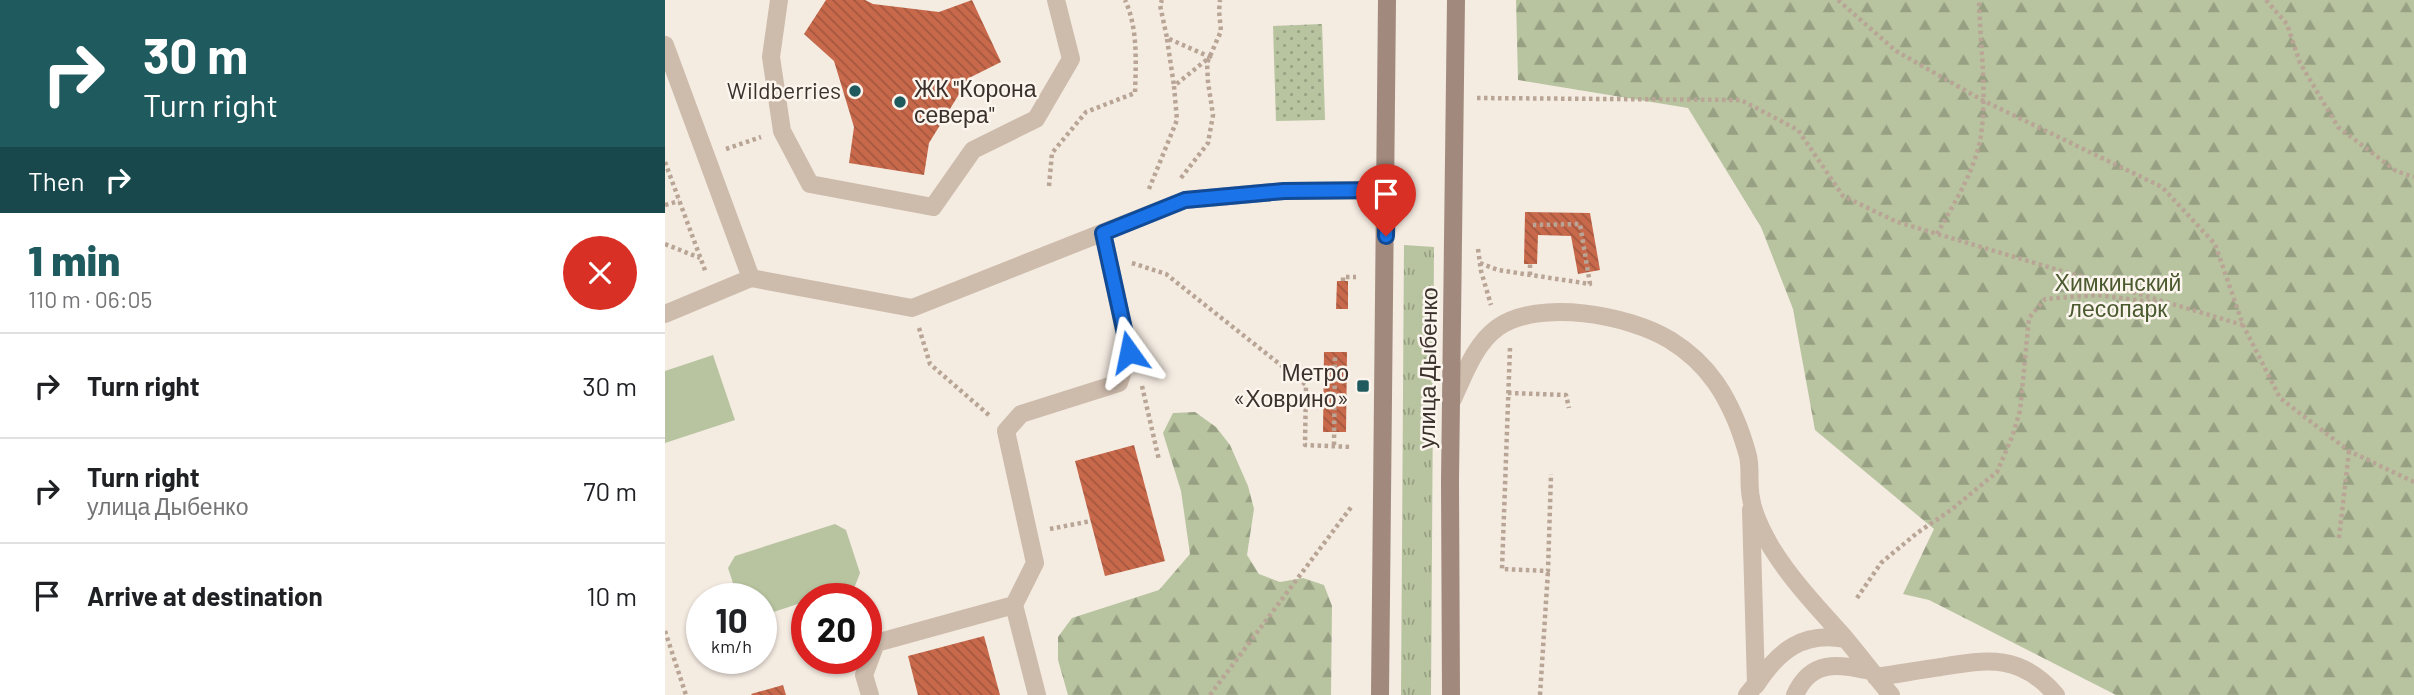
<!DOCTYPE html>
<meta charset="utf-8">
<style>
:root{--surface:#fff;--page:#f2f2f2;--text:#202124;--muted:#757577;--line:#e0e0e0;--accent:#1f5a5e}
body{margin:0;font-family:Barlow,sans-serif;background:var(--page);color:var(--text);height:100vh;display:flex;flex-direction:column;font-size:26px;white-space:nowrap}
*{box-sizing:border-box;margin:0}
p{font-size:23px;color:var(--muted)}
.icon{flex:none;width:38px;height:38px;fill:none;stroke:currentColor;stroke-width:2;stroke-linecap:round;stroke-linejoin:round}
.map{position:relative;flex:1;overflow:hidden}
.drawer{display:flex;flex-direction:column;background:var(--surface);width:665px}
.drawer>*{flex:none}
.top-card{background:#1f5a5e;color:#fff;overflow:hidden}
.speed{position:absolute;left:21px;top:583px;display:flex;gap:14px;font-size:35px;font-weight:700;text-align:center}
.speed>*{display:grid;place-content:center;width:91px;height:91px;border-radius:50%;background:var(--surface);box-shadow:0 2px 5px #0004;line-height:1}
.speed small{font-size:18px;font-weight:400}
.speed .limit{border:10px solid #d22;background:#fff;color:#111}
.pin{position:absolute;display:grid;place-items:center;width:60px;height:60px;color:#fff;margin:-72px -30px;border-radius:50% 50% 50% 0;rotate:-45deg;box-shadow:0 0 7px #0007}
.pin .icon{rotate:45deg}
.me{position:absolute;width:77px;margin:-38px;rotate:348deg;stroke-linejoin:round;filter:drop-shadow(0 0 5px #0008)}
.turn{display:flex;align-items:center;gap:24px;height:147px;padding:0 28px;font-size:32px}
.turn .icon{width:91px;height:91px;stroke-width:2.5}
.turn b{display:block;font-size:49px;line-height:60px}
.then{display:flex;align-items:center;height:66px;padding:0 28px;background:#0003;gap:14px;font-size:26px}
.round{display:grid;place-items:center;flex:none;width:74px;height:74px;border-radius:37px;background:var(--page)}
.head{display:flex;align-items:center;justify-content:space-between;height:119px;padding:0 28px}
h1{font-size:42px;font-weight:800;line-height:52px;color:var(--accent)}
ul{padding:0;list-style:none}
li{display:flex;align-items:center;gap:21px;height:105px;padding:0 28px;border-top:2px solid var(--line)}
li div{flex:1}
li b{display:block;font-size:26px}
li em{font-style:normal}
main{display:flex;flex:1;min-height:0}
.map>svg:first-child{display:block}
</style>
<main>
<section class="drawer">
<div class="top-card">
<div class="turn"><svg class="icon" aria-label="right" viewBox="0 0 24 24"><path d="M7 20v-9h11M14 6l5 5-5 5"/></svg><div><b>30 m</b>Turn right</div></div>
<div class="then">Then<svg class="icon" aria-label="right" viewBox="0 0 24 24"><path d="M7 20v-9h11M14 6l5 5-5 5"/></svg></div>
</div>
<div class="head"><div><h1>1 min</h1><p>110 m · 06:05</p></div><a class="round" style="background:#d93025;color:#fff"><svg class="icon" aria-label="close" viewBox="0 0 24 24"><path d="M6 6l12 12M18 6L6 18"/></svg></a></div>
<ul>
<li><svg class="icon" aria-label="right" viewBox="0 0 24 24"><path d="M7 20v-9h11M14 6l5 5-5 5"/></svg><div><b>Turn right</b></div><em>30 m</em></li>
<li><svg class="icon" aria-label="right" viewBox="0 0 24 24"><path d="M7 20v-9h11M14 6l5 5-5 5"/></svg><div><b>Turn right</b><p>улица Дыбенко</p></div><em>70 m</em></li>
<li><svg class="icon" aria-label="arrive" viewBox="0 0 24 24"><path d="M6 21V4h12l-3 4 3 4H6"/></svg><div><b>Arrive at destination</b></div><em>10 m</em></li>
</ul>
</section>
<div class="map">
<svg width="1749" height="695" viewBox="0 0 1749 695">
<defs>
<pattern id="grass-tufts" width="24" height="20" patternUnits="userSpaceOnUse" patternTransform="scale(1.75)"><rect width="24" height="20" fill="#b8c4a0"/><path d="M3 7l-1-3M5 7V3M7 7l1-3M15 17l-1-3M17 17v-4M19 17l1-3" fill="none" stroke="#97a083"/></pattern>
<pattern id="forest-firs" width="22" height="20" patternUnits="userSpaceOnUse" patternTransform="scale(1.75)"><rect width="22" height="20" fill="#b8c4a0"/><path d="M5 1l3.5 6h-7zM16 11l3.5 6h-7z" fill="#97a083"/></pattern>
<pattern id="park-dots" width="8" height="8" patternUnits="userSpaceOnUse" patternTransform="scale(1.75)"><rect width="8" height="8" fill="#b8c4a0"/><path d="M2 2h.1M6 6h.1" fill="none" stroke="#97a083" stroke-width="1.8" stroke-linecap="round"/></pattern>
<pattern id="building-back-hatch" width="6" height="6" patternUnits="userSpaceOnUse" patternTransform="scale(1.75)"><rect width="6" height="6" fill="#c8694b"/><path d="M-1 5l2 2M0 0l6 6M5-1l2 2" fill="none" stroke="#a4573f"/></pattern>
</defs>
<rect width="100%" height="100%" fill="#f4ebe1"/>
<path fill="url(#grass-tufts)" d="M739 245 769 247 766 695H736Z"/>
<path fill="url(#forest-firs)" d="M851 0H1749V695H1451L1264 600 1238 594 1269 529 1150 430 1128 309 1096 227 1023 108 853 80Z
M530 412 551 427 565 445 583 486 589 509 582 555 594 574 615 582 638 578 659 585 667 606 666 695H403L393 660V637L407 618 494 590 525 554 516 491 498 433 508 413Z"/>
<path fill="url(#park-dots)" d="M657 24 660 120 611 121 608 26Z"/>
<path fill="#b8c4a0" d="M48 355 70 420 0 443V371Z
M170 524 181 530 195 573 190 586 150 598H142V601L96 616V598H73L63 568 70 556Z"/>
<path fill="url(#building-back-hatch)" d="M161 0H200L208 4 274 12 307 0 336 62 304 78 264 143 259 175 184 163 189 127 169 61 139 34Z
M860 212 925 213 935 270 913 274 906 236 873 235 872 264H859Z
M672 281H683V309H671Z
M659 352H682L681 432H658Z
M469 445 500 561 440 576 410 461Z
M319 636 335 695H253L243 656Z
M118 685 121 695H87L86 694Z"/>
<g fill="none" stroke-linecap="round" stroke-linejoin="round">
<path stroke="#b9a596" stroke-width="4.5" stroke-dasharray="3.5 3.5" stroke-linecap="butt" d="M1173 0 1231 51 1317 100 1497 187 1550 244 1578 325 1615 398 1684 451 1749 482
M1601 0 1622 24 1635 63 1673 127 1731 171 1749 177
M502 39 509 86
M812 98 1076 100 1133 130 1178 196 1232 222 1578 325
M61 149 96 137
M0 162 41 273
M516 178 543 143 548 115 543 82 542 63 556 31 554 11 555 0
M384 186 387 153 421 112 470 93C471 62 473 28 460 0
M484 189 512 120 509 86 545 57 502 38 495 5 497 0
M0 205 14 201
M1272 234C1288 205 1308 174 1315 141 1323 98 1315 44 1314 0
M0 244 35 258
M813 249 816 271 826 305
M467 263 501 274 641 385 640 445 687 447
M815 263 833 270 925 284 915 224 868 225
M865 275V264
M678 281V277H691
M254 328 265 364 325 416
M845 348 837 569 883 571 886 474
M477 386 494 460
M843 393 901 395 904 408
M669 445 670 355
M385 529 426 521
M1674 538 1684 451
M1192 598 1216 563 1252 533 1286 510 1332 472 1347 437 1355 411 1364 318 1380 299 1432 295 1494 303
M0 631 21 695
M545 695 687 506
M875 695 883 571"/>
<path stroke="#cdbbac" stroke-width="18" d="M114 0 106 57 117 131 145 184 268 207 308 150 371 119 406 59 391 0
M0 45 86 278
M0 314 86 278 247 308 520 200 619 191 722 190
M788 399C799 375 810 344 832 328 874 298 964 315 1005 340 1023 351 1039 366 1051 383 1066 405 1076 430 1083 456 1086 469 1083 484 1086 498 1088 513 1098 533 1106 547 1127 581 1153 608 1179 637 1195 656 1210 676 1226 695
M1211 677C1233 674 1254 670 1276 667 1323 659 1356 654 1391 695
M1091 685C1113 651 1138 631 1180 639
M205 695 199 675 211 643 349 605
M372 695 349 605 370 563 341 431 356 414 454 383 464 353 438 233
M1082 695 1091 684 1086 510
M1130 695C1146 659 1173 664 1206 671"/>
<path stroke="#a18a7d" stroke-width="18" d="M715 695 722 0
M786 695 785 481 791 0"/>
</g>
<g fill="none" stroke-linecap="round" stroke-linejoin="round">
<g stroke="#114b97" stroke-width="18">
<path id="route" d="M464 352 438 233 520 200 619 191 722 190 721 236"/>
</g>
<use href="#route" stroke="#1a73e8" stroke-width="12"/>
</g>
<g fill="#1f5a5e" stroke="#fbf5ee" stroke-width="2.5">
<circle cx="190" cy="91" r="7"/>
<circle cx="235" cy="102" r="7"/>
<rect x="691" y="379" width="14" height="14" rx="3.5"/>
</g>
<g text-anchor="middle" stroke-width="5" stroke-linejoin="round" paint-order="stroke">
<g font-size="23" fill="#3b302b" stroke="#fbf5ee" text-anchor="end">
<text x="249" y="97" text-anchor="start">ЖК "Корона<tspan x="249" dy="26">севера"</tspan></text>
<text x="176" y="99">Wildberries</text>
<text x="684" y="381">Метро<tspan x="684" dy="26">«Ховрино»</tspan></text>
</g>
<g font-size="23" fill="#4a5a2e" stroke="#fbf5ee">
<text x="1453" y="291">Химкинский<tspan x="1453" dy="26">лесопарк</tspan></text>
</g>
<g font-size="23" fill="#3b302b" stroke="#fbf5ee">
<text transform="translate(763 368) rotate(-89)" y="8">улица Дыбенко</text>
</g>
</g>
</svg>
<div class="speed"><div>10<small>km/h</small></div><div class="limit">20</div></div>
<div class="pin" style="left:721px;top:236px;background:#d93025"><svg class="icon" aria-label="arrive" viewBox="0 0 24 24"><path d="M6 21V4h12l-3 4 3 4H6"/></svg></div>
<svg class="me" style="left:464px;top:352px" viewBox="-20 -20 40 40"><path d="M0-17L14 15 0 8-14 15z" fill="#1a73e8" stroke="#fff" stroke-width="4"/></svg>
</div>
</main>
